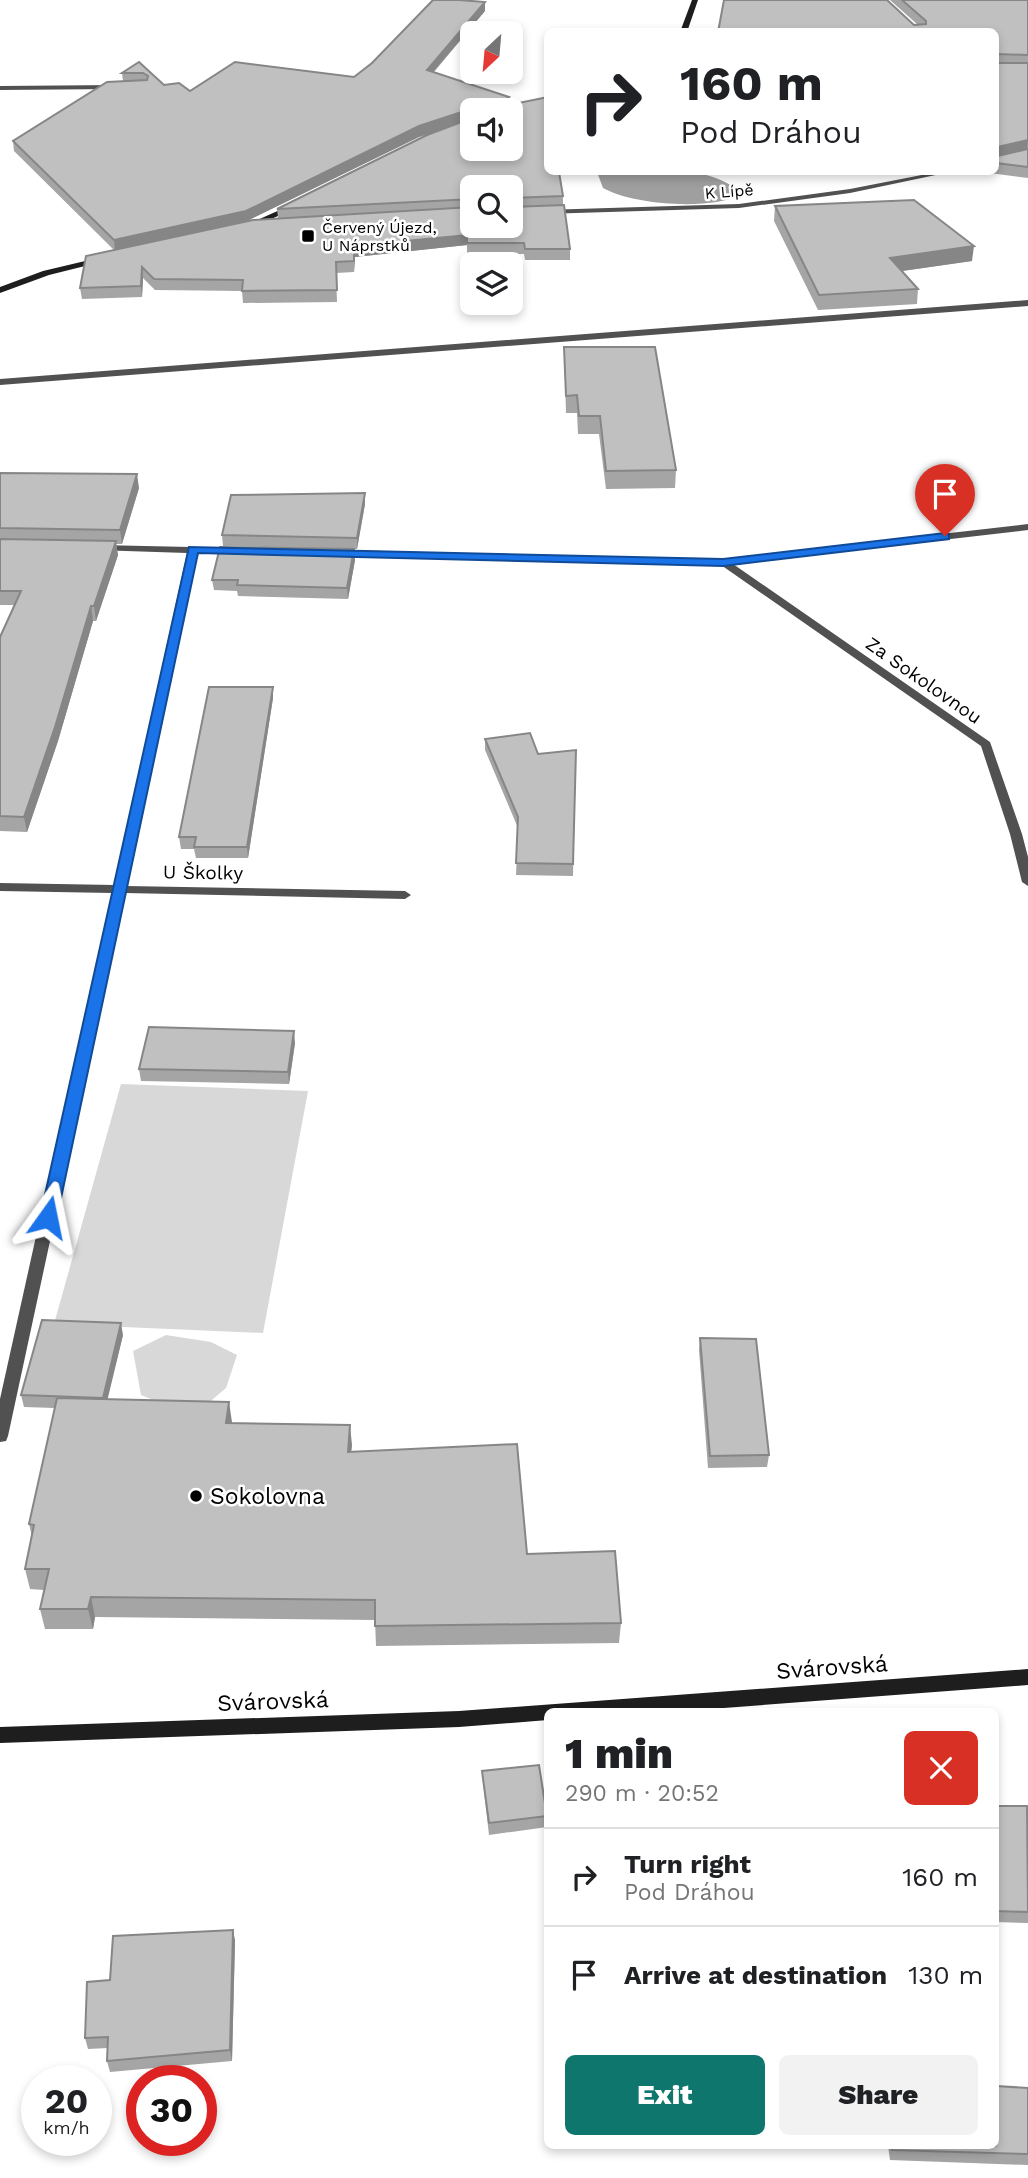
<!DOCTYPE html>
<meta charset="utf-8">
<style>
:root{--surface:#fff;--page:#f2f2f2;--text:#202124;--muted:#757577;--line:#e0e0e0;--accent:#0f766e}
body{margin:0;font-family:"Work Sans",sans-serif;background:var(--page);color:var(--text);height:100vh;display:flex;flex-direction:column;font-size:26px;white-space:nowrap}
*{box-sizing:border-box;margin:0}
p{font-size:23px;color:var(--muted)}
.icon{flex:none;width:38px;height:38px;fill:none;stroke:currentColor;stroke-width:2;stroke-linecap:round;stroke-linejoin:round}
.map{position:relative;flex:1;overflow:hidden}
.side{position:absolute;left:544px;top:1708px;width:455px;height:441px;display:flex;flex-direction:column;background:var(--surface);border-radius:10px;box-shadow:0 4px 10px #0003}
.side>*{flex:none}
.hud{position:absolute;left:544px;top:28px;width:455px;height:147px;border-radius:10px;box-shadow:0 4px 10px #0003;background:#fff;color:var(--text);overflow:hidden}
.needle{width:46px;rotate:206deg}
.controls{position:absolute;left:460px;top:21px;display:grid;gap:14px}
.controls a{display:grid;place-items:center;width:63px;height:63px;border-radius:10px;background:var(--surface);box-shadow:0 4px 10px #0003;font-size:35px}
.speed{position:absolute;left:21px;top:2065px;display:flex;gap:14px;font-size:35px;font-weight:700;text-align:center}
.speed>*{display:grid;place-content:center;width:91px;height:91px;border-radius:50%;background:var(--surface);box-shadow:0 4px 10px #0003;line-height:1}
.speed small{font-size:18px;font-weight:400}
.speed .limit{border:10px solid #d22;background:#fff;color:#111}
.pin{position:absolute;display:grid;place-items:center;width:60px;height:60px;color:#fff;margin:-72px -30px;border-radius:50% 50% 50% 0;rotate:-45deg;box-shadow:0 0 7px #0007}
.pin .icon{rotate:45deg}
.me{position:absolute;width:77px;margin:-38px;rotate:12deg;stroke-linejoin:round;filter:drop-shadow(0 0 5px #0008)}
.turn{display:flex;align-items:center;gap:24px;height:147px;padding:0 21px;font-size:32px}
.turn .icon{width:91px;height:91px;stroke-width:2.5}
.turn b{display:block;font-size:49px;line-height:60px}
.round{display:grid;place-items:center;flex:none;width:74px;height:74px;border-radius:10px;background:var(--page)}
.overview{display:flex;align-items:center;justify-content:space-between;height:119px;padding:0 21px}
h1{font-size:42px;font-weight:800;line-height:52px}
.action{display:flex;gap:14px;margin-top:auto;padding:14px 21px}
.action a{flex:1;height:80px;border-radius:10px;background:var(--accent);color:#fff;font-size:28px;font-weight:800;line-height:80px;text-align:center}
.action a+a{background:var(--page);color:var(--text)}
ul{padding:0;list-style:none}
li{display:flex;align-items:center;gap:21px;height:98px;padding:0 21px;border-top:2px solid var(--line)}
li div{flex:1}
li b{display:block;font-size:26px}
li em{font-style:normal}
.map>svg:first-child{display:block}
</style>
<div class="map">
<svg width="1028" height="2178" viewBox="0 0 1028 2178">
<rect width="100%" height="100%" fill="#fff"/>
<path fill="#d8d8d8" d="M121 1084 308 1091 263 1333 54 1324Z
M166 1335 211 1342 237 1355 226 1388 193 1416 141 1395 133 1351Z"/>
<path fill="#9f9f9f" d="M597 172C641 171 708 161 742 194 712 211 633 205 603 188Z"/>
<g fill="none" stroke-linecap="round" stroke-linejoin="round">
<path fill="#515151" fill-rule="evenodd" d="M0 86 117 85 121 87 117 89 0 90Z
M937 172H950L850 193 739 208 511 215V211L739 204 850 189Z
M1028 300V306L0 385V379Z
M1028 524V530L733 564 990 742 1022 834 1028 857V886L1022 882 1010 834 981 746 721 565 337 556 332 553 337 550 723 559Z
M99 545 237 548 242 551 237 554 197 553 126 886 405 891 411 895 405 899 125 893 8 1436 6 1441 0 1442V1399L112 893 0 891V883L114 885 187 553 95 550V546Z"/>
<path fill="#1e1e1e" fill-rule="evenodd" d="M692 0H698L687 32H680Z
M291 205 298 207 251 228 244 226Z
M102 257H105V261L49 275 0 293V287L43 271Z
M1028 1669V1685L670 1712H548V1720L459 1727 0 1743V1727L459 1711Z"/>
</g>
<path fill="#a5a5a5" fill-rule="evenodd" d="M721 0H887L914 25H918L890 0H1028V178L982 172H996V32H718L724 0Z
M485 11 434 72 509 97V104L563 196V205L570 249V260H525L524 254H467V245L355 257 354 272 336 273 337 302 243 303 242 291 155 290 143 278 142 297 82 299 80 288 114 250 14 151 13 141 123 81 122 73 139 62 164 85 190 91 354 77ZM472 110 511 149H472ZM456 124 277 209 278 218 249 220 419 137ZM472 187H511V226H472Z
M775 206 972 261 902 271 918 289 917 304 818 310 774 221Z
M564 347 676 470 675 488 606 489 599 434H578L577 413H566Z
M0 473 139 488 122 544H116L118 555 96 621H93L58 741 27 832 0 831V637L15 605H0Z
M365 493V504L357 549 223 546 222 535Z
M354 549 355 560 348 599 238 596 237 591 214 590 212 580Z
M273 687V698L248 858H196L194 849H181L179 837Z
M485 739 538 754 576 750 573 876 516 875 518 828 485 750Z
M295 1043 289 1084 141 1081 139 1069Z
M123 1335 107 1399 352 1445 351 1451 527 1554 621 1623 619 1643 376 1646 375 1620 95 1617 93 1629H45L40 1609 44 1590 30 1589 25 1569 32 1537 29 1524 55 1408 24 1407 21 1395Z
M700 1338 769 1455 767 1467 708 1468 699 1350Z
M482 1771 547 1816V1827L489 1835 483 1783Z
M996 1806 1028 1810V1923L996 1922Z
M233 1930 235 1941 232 2061 110 2072 107 2061 108 2048 88 2049 85 2038 110 1980Z
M1028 2088V2165L890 2160 888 2146H996Z"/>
<path fill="#868686" d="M485 2V11L427 79V70Z
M471 109V120L419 137 247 221 115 251 114 240 419 126Z
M1028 140 1027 150 996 157 997 147Z
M467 235V245L355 257 354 272V246Z
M974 246 972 261 888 273 890 258Z
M142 267 143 278 142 297 141 286Z
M137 474 139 488 122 544 120 530Z
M365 493V504L357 549V538Z
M116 541 118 555 96 621 94 606Z
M354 549 355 560 348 599 347 588Z
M91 606 93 621 58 741 27 832 24 817Z
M273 687V698L248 858 247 847Z
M294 1031 295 1043 289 1084 288 1072Z
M121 1323 123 1335 105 1410 103 1398Z
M229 1402 232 1422 229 1444 226 1423Z
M350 1425 352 1445 349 1472 348 1452Z
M91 1597 95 1617 93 1629 88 1609Z
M233 1930 235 1941 232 2061 230 2050Z"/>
<path fill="#c0c0c0" stroke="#868686" stroke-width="2" d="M433 0H459L485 2 427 70 509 97 505 100 509 105 548 97V172H559L563 196 511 198V187H472V202V199L277 209 427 135 472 118V149H511V110H472L471 109 419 126 246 211 114 240 13 141 107 82 147 80 148 76 143 73H122L139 62 164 85 179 83 190 91 235 62 354 77 372 63Z
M724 0H887L914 25 926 24V21L902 0H1028V55L997 54 996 55V32H718Z
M996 59 997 63H1028V140L997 147 996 151Z
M1028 149V167L996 163V155L998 156Z
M914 200 974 246 890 258 918 289 819 295 775 206Z
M564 205 570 249H525L524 243H467V235L354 246V261L336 262 337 290 242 291 243 280 154 279 142 267 141 286 80 288 86 256 253 220 472 207V226H511V207Z
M564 347H655L676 470 606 471 600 416H579L577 395 566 396Z
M0 473 137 474 120 530 0 528Z
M365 493 357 538 222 535 231 495Z
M0 539 116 541 94 606H91L55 727 24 817 0 816V637L21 591H0Z
M220 547 354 549 347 588 237 585 238 580H212Z
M209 687H273L247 847H194L196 837H179Z
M530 733 538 754 576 750 573 864 516 863 518 817 485 739Z
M149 1027 294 1031 288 1072 139 1069Z
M42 1320 121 1323 103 1398 21 1395Z
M700 1338 756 1339 769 1455 710 1456Z
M57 1398 229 1402 226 1423 350 1425 348 1452 517 1444 527 1554 615 1551 621 1623 375 1626V1600L91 1597 88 1609H40L49 1569H25L34 1525 29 1524Z
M539 1765 547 1816 489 1823 482 1771Z
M996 1806H1027L1028 1912 996 1911Z
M233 1930 230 2050 107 2061 108 2037 85 2038 87 1982 110 1980 113 1936Z
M996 2086 1028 2088V2154L892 2150V2146H996Z"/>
<path fill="#1a73e8" stroke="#114b97" stroke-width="2" d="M945 533 949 534V539L723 566 198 553 57 1217 54 1222H42L40 1217 189 547 723 559Z"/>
<g fill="#000" stroke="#fff" stroke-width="2.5">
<rect x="301" y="229" width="14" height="14" rx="3.5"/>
<circle cx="196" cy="1496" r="7"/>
</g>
<g text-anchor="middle" stroke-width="5" stroke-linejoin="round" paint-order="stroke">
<g font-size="16" fill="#000" stroke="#fff">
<text transform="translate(729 191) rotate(-5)" y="6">K Lípě</text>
</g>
<g font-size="16" fill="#000" stroke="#fff" text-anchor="start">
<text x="322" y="233">Červený Újezd,<tspan x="322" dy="18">U Náprstků</tspan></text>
</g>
<g font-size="19" fill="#000" stroke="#fff">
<text transform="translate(924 680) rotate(35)" y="7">Za Sokolovnou</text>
<text transform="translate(203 872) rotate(1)" y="7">U Školky</text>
</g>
<g font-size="23" fill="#000" stroke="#fff" text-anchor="start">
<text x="210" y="1504">Sokolovna</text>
</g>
<g font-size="23" fill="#000" stroke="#fff">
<text transform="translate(832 1667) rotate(-4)" y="8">Svárovská</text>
<text transform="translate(273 1701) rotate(-2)" y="8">Svárovská</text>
</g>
</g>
</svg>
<div class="controls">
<a><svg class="needle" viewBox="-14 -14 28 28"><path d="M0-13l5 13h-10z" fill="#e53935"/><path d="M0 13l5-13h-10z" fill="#757577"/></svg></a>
<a><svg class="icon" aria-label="sound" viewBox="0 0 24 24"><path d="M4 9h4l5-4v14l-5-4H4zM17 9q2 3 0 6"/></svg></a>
<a><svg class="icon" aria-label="search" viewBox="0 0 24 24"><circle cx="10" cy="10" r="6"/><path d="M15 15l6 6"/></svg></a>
<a><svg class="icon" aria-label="layers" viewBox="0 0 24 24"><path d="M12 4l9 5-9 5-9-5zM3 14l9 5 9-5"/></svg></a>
</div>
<div class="speed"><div>20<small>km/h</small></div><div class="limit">30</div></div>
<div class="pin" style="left:945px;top:536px;background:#d93025"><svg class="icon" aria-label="arrive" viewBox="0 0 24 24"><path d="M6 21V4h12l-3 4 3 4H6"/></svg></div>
<svg class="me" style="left:48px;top:1217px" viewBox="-20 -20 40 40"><path d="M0-17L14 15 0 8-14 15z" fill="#1a73e8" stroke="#fff" stroke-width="4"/></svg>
<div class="hud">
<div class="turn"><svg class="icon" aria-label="right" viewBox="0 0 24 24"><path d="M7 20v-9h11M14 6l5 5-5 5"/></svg><div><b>160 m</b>Pod Dráhou</div></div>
</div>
<section class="side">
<div class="overview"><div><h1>1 min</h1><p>290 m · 20:52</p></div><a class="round" style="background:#d93025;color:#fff"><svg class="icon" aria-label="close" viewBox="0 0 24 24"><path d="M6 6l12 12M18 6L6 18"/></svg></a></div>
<ul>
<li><svg class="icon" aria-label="right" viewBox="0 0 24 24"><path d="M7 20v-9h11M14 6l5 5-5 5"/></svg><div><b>Turn right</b><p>Pod Dráhou</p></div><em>160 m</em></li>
<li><svg class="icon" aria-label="arrive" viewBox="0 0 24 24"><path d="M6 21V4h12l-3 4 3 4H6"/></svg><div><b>Arrive at destination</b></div><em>130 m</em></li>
</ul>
<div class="action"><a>Exit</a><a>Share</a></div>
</section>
</div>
